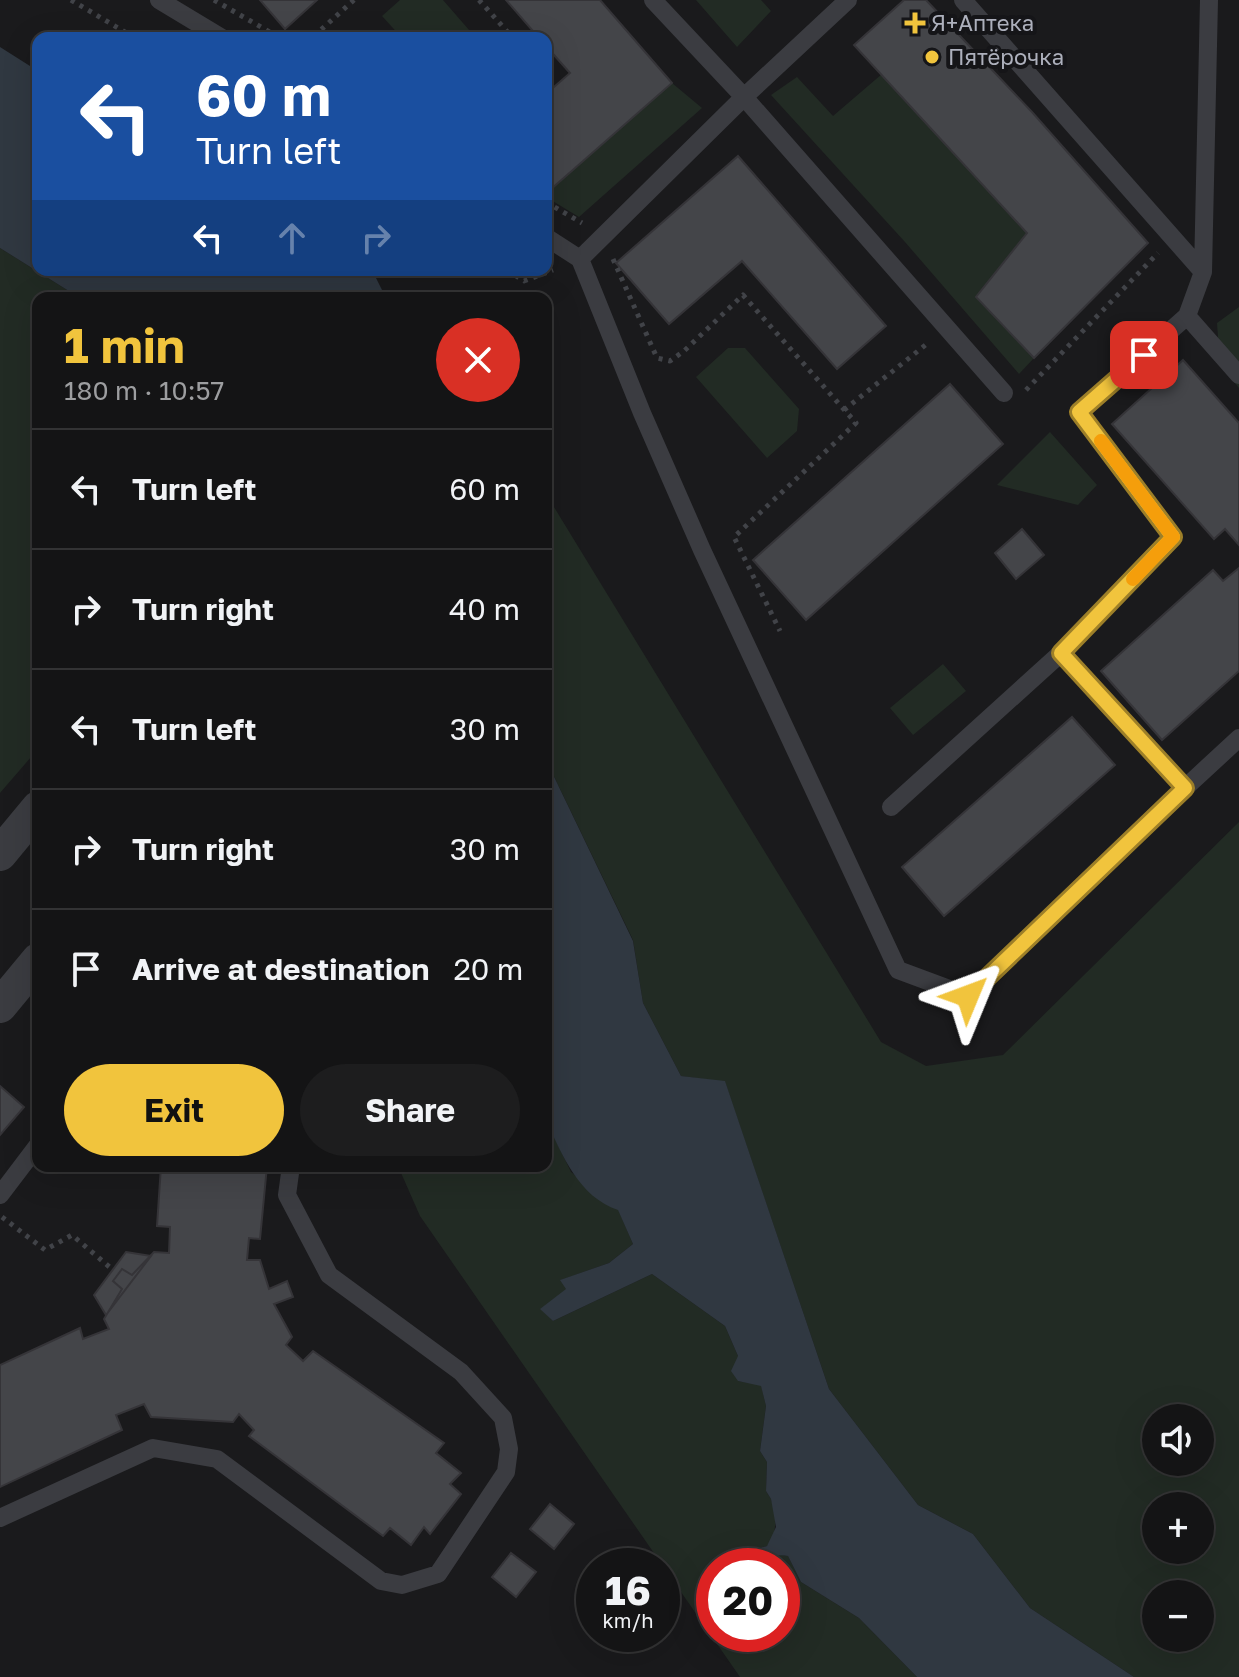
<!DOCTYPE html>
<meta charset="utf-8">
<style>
:root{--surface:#141415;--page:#1d1d1e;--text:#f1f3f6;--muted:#9d9ea0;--line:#333334;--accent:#f1c43d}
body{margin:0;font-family:"Golos Text",sans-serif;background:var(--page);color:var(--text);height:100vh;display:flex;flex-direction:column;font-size:30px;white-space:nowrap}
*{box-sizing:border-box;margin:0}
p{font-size:26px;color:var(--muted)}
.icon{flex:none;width:44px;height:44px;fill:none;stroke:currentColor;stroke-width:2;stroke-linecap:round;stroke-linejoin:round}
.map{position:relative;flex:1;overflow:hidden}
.sheet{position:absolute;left:32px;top:292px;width:520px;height:880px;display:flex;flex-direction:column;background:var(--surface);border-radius:16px;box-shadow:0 8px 32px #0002,0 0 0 2px var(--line)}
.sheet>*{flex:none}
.hud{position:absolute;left:32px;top:32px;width:520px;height:244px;border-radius:16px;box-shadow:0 8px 32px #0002,0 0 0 2px var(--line);background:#1a4fa0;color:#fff;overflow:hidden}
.fabs{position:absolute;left:1142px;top:1404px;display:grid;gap:16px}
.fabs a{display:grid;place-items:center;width:72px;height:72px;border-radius:50%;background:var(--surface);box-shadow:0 8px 32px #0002,0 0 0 2px var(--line);font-size:40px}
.speed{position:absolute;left:576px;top:1548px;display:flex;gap:16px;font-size:40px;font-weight:700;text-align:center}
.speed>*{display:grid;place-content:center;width:104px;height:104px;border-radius:50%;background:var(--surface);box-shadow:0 8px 32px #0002,0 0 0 2px var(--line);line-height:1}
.speed small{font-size:20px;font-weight:400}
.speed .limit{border:12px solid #d22;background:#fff;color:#111}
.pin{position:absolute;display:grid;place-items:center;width:68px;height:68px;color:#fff;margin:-34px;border-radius:16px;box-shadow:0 4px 12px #0006}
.me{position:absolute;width:88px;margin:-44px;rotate:46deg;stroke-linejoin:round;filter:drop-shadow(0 0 6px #0008)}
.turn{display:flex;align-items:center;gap:28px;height:168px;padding:0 32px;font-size:36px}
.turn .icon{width:104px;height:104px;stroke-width:2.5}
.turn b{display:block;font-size:56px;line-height:68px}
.lanes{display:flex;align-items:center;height:76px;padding:0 32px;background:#0003;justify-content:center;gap:40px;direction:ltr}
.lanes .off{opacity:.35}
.round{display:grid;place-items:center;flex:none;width:84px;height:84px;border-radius:42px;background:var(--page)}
.headline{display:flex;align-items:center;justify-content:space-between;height:136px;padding:0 32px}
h1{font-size:48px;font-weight:700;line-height:60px;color:var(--accent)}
.primary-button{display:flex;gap:16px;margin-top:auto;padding:16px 32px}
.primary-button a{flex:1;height:92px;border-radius:48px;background:var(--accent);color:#111;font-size:32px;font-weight:700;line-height:92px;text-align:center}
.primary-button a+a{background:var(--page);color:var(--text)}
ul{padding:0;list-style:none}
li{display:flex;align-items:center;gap:24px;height:120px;padding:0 32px;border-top:2px solid var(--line)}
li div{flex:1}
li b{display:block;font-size:30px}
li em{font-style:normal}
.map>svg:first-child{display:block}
</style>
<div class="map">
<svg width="1239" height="1677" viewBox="0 0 1239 1677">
<rect width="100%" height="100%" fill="#1a1a1c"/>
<path fill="#222b24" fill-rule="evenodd" d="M400 0H443L476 38H402L382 16Z
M696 0H761L771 11 737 47Z
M882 74 1027 233 976 297 1034 358 1019 374 905 242 771 95 797 77 833 116Z
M672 83 702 108 579 217 546 197V186L551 189Z
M0 248 80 298H38V749L0 793Z
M1239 307V388L1220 365 1217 323Z
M728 348H745L799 409 797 431 767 458 696 377Z
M1050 432 1097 485 1078 505 997 485Z
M546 494 881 1042 926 1066 1003 1055 1239 822V1677H1134L1030 1608 973 1534 918 1505 829 1389 725 1082 681 1076 643 1003 633 940 546 760ZM1156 1418H1200V1462H1156ZM1156 1506H1200V1550H1156ZM1156 1594H1200V1638H1156Z
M943 664 966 691 913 735 890 708Z
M546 1120 571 1172 618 1209 633 1244 609 1263 561 1280 567 1289 541 1309 553 1321 652 1274 725 1326 738 1356V1381L761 1385 766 1406 760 1451 767 1462 766 1491 771 1499 776 1517 774 1536 767 1546 749 1551 737 1566H714V1634H782V1566H754L776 1554 788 1556 801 1582 859 1618 917 1677H740L420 1216 398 1166H546Z"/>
<path fill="#303841" d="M0 47 30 66 38 67V270H372L386 298H80L0 248Z
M546 760 633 941 643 1003 681 1076 725 1081 829 1389 918 1505 973 1534 1030 1608 1134 1677H917L859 1618 801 1582 788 1556C768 1552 760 1566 737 1566L749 1551 767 1546 776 1527 771 1499 766 1491 767 1462 760 1451 766 1406 761 1386 738 1381 731 1371 738 1356 725 1326 652 1274 553 1321 540 1309 566 1289 560 1280 609 1263 633 1244 618 1210C579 1197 562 1155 546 1120Z"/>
<path fill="#444549" stroke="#353438" stroke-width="2" d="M260 0H317L285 29Z
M506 0H600L672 83 550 190 546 185V94L570 73 546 46V38H539Z
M904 0H926L1032 112 1148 243 1034 358 976 297 1027 233 854 45Z
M738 156 886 326 837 369 742 261 669 324 616 263Z
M1183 360 1239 423V545L1225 529 1214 539 1112 424Z
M950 384 1003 444 806 620 753 560Z
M1022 529 1044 555 1016 579 995 553Z
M1239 568V671L1162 740 1101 671 1213 570 1223 581Z
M1072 717 1115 765 944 916 902 867Z
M0 1086 24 1107 0 1135Z
M161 1166H267L260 1239 249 1238 247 1260H260L269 1289 287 1281 293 1297 274 1304 292 1337 286 1345 303 1361 313 1351 444 1443 436 1453 461 1473 450 1484 461 1494 430 1534 424 1527 411 1545 390 1528 383 1536 249 1436 254 1430 239 1414 233 1422 151 1417 144 1404 116 1415 122 1430 0 1487V1365L80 1328 83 1339 109 1329 104 1319 122 1289 113 1281 122 1269 132 1275 154 1252 169 1253 170 1227 157 1226Z
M126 1252 151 1256 106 1315 94 1295Z
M550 1504 574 1524 554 1549 530 1529Z
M511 1553 536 1572 516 1597 492 1577Z"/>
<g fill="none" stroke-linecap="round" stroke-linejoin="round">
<path stroke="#414348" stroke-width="5" stroke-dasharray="4 6" stroke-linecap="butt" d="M71 0 135 38
M214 0 280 38
M479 0 513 38
M304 38 314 36 354 0
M546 202 582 223
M613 259 657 358 670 361 684 351 743 295 856 423 734 537 780 631
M507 270 524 281 553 270
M1026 390 1158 253
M844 410 928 343
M2 1217 45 1250 72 1235 113 1270"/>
<path stroke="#3b3c41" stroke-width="18" d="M159 0 222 38
M653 0 744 97 1004 393
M963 0 1203 272
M546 237 580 259 642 413 702 550 898 970 968 996 1185 788
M580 259 744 97 848 0
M1187 316 1239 375
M1061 653 1185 788 1239 738
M891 807 1061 653 1173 537 1079 412 1187 316 1203 272 1209 0
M0 1195 38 1145
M0 1518 153 1448 217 1459 381 1581 402 1585 438 1574 506 1472 509 1449 503 1418 461 1372 329 1275 287 1195 291 1166"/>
<path stroke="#3b3c41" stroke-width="34" d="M0 854 38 808
M0 1006 38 960"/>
</g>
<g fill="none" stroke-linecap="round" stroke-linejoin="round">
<g stroke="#9d7f28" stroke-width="20">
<path id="route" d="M968 996 1185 788 1061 653 1173 537 1079 412 1144 355"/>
</g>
<use href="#route" stroke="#f1c43d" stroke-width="14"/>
<path stroke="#f59e0b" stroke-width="14" d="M1101 441 1173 537 1133 579"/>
</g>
<g fill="#f1c43d" stroke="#151518" stroke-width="3">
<path d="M911 11h8v8h8v8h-8v8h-8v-8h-8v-8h8z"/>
<circle cx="932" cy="57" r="8"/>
</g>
<g text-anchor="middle" stroke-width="8" stroke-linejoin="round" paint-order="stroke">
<g font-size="22" fill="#adb0bc" stroke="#151518" text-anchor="start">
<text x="931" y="31">Я+Аптека</text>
<text x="948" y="65">Пятёрочка</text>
</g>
</g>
</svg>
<div class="fabs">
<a><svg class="icon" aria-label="sound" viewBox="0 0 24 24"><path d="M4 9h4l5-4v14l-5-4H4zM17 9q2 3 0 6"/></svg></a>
<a>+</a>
<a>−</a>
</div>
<div class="speed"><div>16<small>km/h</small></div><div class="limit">20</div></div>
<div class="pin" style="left:1144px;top:355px;background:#d93025"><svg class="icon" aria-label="arrive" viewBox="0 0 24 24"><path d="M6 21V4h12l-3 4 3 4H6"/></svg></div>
<svg class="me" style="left:968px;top:996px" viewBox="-20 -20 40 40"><path d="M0-17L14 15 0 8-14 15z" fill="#f1c43d" stroke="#fff" stroke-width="4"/></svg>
<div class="hud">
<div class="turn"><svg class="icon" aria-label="left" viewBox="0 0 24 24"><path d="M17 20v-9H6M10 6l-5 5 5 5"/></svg><div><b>60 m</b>Turn left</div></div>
<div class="lanes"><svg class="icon" aria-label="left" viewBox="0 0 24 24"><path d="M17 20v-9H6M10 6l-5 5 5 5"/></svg><svg class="icon off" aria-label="ahead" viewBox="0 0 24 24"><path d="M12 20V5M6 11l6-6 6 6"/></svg><svg class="icon off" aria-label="right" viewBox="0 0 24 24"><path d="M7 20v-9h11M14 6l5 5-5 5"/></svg></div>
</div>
<section class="sheet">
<div class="headline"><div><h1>1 min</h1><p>180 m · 10:57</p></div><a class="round" style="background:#d93025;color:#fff"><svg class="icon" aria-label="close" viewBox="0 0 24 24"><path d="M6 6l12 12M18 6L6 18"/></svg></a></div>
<ul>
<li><svg class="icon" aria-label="left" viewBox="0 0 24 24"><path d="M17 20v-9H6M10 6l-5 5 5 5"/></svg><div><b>Turn left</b></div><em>60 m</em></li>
<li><svg class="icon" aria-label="right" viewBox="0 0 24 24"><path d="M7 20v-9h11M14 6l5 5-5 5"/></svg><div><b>Turn right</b></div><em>40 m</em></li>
<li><svg class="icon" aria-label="left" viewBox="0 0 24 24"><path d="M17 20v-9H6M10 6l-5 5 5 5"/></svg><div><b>Turn left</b></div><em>30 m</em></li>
<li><svg class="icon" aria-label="right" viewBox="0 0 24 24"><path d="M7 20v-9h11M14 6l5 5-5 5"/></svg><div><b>Turn right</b></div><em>30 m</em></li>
<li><svg class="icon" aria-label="arrive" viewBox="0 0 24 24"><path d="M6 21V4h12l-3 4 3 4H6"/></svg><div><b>Arrive at destination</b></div><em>20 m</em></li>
</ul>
<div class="primary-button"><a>Exit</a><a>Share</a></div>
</section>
</div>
